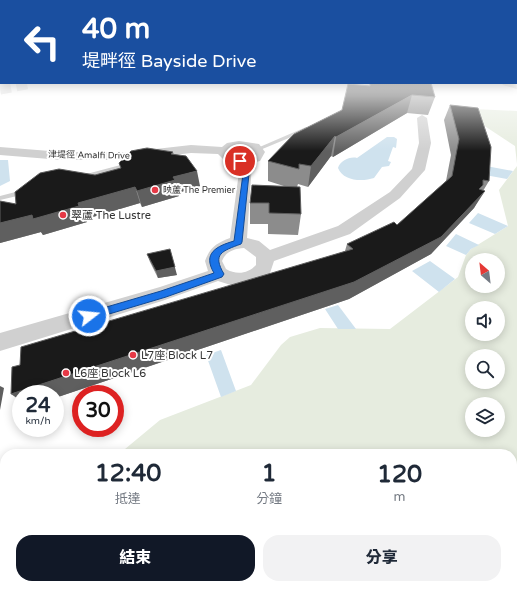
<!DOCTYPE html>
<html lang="zh-TW">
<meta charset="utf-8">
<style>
:root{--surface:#fff;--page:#f2f2f3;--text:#1f2937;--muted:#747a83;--accent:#111827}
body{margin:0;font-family:"Varela Round","Noto Sans TC",sans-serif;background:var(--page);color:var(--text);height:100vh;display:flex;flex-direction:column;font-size:15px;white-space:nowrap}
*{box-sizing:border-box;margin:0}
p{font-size:13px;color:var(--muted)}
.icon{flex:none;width:22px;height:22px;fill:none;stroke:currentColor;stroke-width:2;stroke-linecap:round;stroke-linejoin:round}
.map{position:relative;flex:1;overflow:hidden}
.panel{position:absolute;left:0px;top:449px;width:517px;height:140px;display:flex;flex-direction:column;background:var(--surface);border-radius:16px 16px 0 0;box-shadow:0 2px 10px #0003}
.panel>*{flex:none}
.banner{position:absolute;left:0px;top:0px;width:517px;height:84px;box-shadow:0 2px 10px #0003;background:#1a4fa0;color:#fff;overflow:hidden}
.needle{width:26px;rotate:332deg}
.buttons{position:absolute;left:465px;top:253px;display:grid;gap:8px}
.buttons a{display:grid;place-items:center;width:40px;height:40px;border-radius:50%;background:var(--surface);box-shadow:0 2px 10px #0003;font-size:20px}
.speed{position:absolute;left:12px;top:385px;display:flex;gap:8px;font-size:20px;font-weight:700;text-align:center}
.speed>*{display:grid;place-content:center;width:52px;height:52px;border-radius:50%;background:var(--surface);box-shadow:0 2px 10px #0003;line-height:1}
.speed small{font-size:10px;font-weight:400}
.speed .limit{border:6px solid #d22;background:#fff;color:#111}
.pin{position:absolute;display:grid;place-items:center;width:34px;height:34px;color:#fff;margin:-17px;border:2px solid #fff;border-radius:50%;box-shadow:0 1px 4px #0007}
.me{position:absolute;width:44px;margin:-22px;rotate:74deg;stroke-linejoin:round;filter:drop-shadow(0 0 3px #0008)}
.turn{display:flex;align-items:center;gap:14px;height:84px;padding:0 16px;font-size:18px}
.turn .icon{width:52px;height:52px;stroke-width:2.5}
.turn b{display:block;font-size:28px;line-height:34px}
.eta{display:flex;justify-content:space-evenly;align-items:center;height:68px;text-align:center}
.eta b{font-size:24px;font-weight:800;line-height:28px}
.button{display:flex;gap:8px;margin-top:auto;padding:8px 16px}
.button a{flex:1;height:46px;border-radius:16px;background:var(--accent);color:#fff;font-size:16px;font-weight:800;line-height:46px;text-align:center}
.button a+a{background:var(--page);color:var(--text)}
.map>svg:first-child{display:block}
</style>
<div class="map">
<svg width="517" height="589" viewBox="0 0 517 589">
<rect width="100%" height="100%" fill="#fff"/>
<path fill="#e6ecdf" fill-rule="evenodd" d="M454 108 517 111V164L515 146 477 121Z
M517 166V589H0V472L5 471V584H512V454H119L160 420 251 385 281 345 290 337 320 328 390 329 458 277 466 255 471 249 508 226 499 190ZM472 260H498V286H472ZM472 308H498V334H472ZM472 356H498V382H472ZM472 404H498V430H472Z"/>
<path fill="#cfe2ee" d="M387 137H394L397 139 396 148 393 147 388 161 391 162 389 166 382 167 374 178C362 182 343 181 338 168 340 161 350 156 357 158Z
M0 160H8L10 181 0 186Z
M486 166 513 171 507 179 485 175Z
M478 213 508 226 495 234 469 223Z
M456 234 479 245 471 249 466 255 446 246Z
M430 261 455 279 439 292 412 271Z
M338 305 356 329H338L325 309Z
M221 350 236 391 221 397 206 355Z"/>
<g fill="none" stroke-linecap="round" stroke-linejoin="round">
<path stroke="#d6d6d6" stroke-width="11" stroke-dasharray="11 5.5" stroke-linecap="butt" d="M0 89 32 83"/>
<path fill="#d0d0d0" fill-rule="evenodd" d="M516 75H517V77H516Z
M306 127 308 128V130L260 150 255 149Z
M132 162 134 163V165L79 179 75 177Z
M27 189 31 191 30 193 0 200V196Z"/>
<path fill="#d0d0d0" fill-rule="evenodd" d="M422 115 427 118 431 143 425 170 400 198 350 234 274 261 270 273 265 278 255 283 237 287 218 281 162 301 0 351V333L160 287 208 271 205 261C210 247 217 243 230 238L240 165 226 162 218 154 191 153 129 160H62L0 155V147L62 152H129L191 145 222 147 227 143 239 141 259 144 265 152 260 161 252 163 247 238 259 241 270 250 338 226 390 192 412 169 419 143 417 118ZM243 148 251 150 253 152 251 156 239 157 230 153 235 149ZM244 248 256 257V265C248 274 236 275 226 269L222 261C226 251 234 249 244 248Z"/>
<path fill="#d0d0d0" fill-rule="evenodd" d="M516 82 517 89 503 85 502 83Z"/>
</g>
<path fill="#8c8c8c" d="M370 83 435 97 428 115 407 113 333 157 331 156 308 187 298 184 297 187 301 214 298 235 268 234V224H250V203L287 187 268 181V161L342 110 370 86Z
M450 105 489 181 483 191 474 208 431 254 349 299 55 398V394L20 365 345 251 347 244 397 225 446 181 451 155 444 120Z
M173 152 174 155 200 186 178 193 179 196 142 207 140 203 86 219 87 222 43 235 41 232 0 243V201L16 204 95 175 121 168 119 163Z
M147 254 177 275 158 278 150 262Z"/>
<path fill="#5f5f5f" d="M412 95 407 113 333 157 336 137Z
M335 136 331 156 308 187 311 166Z
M197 171 200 186 178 193 179 196 142 207 137 191 173 177Z
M135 187 140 203 86 219 87 222 43 235 41 232 0 243V223Z
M485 191 474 208 431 254 349 299 55 398V394H21V401L11 394 441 237Z
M170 249 177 275 158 278 156 271Z
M0 386 4 388 0 410Z"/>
<path fill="#1a1a1a" stroke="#5f5f5f" d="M370 83H431L435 97 412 95 336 137 335 136 311 166 299 164V169L268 161 294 134 342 110 348 84 370 86Z
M450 105 478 108 491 147 489 181 483 180V185L479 189 485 191 441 237 354 282 11 394 12 367 20 365 21 347 353 249 347 244 394 222 397 225 452 176 459 139Z
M147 148 173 152 171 154 186 156 197 171 173 177 175 180 137 191 135 187 78 203 79 206 33 219 32 215 0 223V201L16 204 15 192 40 173 59 169 95 175 121 168 119 163 131 151Z
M252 185 300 187 301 214 269 213V203H250Z
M170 249 175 267 156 271 147 254Z"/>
<linearGradient id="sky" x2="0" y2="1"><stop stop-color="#9ec6ea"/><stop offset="0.46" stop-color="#fff"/><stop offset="1" stop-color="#fff" stop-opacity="0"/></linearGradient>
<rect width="517" height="151" fill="url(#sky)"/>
<path fill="#1a73e8" stroke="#114b97" d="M240 159H246L249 161V174L242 242 241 244C222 251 212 254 224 274L222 277 166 297 89 320 86 319 84 316 86 313 161 291 214 273C202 253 217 246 234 241L243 174V163L237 161Z"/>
<g fill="#e63946" stroke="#fff" stroke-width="1.5">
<circle cx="155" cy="190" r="4"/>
<circle cx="63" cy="215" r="4"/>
<circle cx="133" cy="355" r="4"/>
<circle cx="66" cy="373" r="4"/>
</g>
<g text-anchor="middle" stroke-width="4" stroke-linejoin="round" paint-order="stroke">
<g font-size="9" fill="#333" stroke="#fff">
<text transform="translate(89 155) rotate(1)" y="3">津堤徑 Amalfi Drive</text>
</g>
<g font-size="9" fill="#333" stroke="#fff" text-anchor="start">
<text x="163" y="193">映蘆 The Premier</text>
</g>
<g font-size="11" fill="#333" stroke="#fff" text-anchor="start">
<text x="71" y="219">翠蘆 The Lustre</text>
<text x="141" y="359">L7座 Block L7</text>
<text x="74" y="377">L6座 Block L6</text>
</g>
</g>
</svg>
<div class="buttons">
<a><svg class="needle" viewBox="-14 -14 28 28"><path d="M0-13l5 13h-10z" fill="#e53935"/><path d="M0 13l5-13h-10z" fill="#747a83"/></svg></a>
<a><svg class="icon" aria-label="sound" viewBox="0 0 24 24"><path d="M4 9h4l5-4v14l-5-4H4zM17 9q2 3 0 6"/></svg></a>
<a><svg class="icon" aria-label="search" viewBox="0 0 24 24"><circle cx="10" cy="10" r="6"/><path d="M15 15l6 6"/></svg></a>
<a><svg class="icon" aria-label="layers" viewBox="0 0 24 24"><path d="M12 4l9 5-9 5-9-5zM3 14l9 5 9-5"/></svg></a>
</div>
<div class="speed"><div>24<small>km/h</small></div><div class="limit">30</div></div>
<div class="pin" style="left:240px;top:161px;background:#d93025"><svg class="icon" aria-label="arrive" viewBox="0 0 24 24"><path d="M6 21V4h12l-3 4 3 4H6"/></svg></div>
<svg class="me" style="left:89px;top:316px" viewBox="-20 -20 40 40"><circle r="17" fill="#1a73e8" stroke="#fff" stroke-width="3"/><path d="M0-11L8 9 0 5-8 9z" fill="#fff"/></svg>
<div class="banner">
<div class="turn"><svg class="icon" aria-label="left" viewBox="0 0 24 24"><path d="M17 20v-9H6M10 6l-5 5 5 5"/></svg><div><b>40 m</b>堤畔徑 Bayside Drive</div></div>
</div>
<section class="panel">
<div class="eta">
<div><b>12:40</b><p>抵達</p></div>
<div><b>1</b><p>分鐘</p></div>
<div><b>120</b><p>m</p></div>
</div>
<div class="button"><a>結束</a><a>分享</a></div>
</section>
</div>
